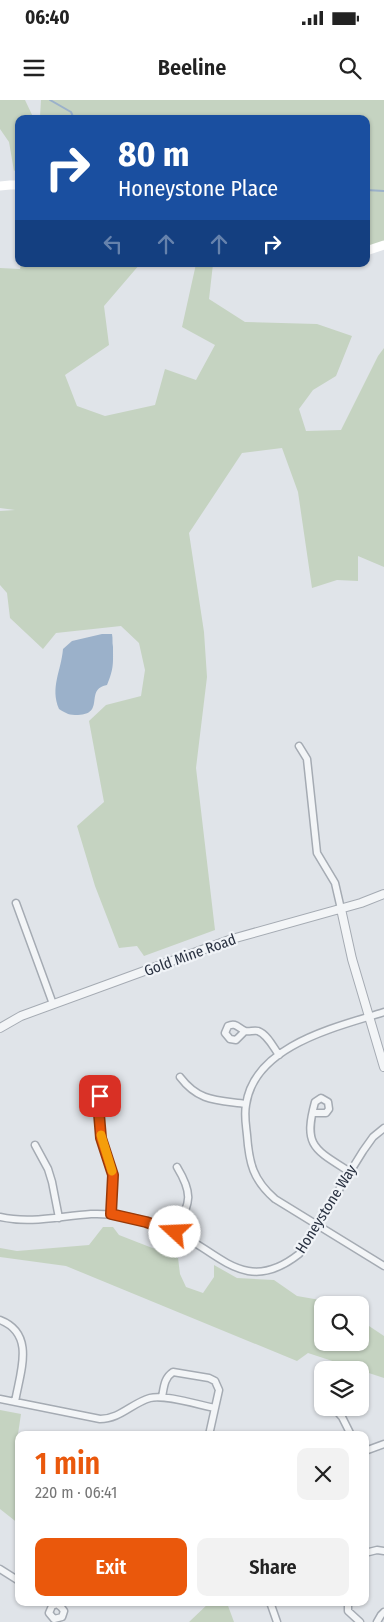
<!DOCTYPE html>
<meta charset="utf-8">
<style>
:root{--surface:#fff;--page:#f2f2f2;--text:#222;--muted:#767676;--accent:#ea580c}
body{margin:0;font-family:"Fira Sans Condensed",sans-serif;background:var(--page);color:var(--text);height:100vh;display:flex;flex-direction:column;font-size:19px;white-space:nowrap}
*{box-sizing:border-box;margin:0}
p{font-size:16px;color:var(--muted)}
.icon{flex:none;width:28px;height:28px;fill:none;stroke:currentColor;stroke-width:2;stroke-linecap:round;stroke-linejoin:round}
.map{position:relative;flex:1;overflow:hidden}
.details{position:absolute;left:15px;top:1331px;width:354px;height:175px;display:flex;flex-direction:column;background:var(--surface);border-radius:10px;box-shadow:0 1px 4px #0004}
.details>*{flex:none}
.top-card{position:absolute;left:15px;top:15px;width:355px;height:152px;border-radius:10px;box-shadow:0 1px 4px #0004;background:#1a4fa0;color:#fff;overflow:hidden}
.tools{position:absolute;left:314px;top:1196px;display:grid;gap:10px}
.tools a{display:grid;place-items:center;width:55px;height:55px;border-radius:10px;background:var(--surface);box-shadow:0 1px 4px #0004;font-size:25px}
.pin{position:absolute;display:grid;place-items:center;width:42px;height:42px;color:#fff;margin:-21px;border-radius:10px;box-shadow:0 2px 8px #0006}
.me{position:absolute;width:55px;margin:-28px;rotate:290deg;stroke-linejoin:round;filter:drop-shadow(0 0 4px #0008)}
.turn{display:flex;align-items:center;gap:18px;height:105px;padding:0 20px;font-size:22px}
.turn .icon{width:65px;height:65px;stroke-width:2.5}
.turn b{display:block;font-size:35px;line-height:42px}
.lanes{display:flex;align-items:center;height:48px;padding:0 20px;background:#0003;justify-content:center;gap:25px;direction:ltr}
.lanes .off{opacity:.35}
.round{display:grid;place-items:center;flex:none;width:52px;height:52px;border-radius:10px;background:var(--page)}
.headline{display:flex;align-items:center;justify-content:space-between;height:85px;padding:0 20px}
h1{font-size:30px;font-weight:600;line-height:38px;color:var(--accent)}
.button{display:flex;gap:10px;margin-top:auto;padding:10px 20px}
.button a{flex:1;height:58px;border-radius:10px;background:var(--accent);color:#fff;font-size:20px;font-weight:600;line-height:58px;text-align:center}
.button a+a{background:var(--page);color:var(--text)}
.status{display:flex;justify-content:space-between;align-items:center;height:35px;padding:0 25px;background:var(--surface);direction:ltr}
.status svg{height:14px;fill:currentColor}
header{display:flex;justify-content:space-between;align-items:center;height:65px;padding:0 20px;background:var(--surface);font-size:22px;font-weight:600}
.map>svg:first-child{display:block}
</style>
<div class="status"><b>06:40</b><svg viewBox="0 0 49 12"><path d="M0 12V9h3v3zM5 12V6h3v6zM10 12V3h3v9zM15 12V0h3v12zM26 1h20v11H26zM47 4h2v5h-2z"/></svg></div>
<header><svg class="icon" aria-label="menu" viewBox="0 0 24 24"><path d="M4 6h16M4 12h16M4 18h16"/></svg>Beeline<svg class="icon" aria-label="search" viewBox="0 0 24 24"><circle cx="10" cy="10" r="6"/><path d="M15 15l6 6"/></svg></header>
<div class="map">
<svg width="384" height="1522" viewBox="0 0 384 1522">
<rect width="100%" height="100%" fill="#e0e4e9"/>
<path fill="#c5d3c1" d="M0 0H25L34 19H19V70L18 68 14 71 9 42 0 29Z
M41 0H384V145L366 151V19H39L40 17Z
M21 164H140L104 206 109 245 65 275 77 306 105 316 155 305 165 269 196 280 215 245 182 227 196 164H213L209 199 245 222 317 224 352 236 336 276 313 290 299 309 306 331 341 330 378 256 384 248V467L358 456V481L337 480 312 488 298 392 282 348 242 353 189 433 204 532 207 577 196 668 215 830 144 856 137 846 119 848 95 786 77 726 104 702 89 621 106 605 141 596 145 570 139 543 121 526 56 533 43 549 10 518 7 493 0 485V411L15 410 0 408V168L20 169Z
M103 1127H113L119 1135 178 1158 180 1174 186 1187 203 1193 214 1177V1165L237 1178 274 1180 297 1196 326 1201 334 1205H322V1242H360V1220L384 1236V1278L308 1253 297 1261 66 1166 0 1157V1148L17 1151 89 1145Z
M0 1310 21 1314 15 1354 19 1357V1424L0 1409Z
M210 1502 227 1503 234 1522H189Z"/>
<path fill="#9bb1ca" d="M102 534H112C113 539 112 542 113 547 113 564 114 568 107 585 84 589 106 614 78 615 69 615 67 614 59 609 50 587 61 572 63 549L72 541Z"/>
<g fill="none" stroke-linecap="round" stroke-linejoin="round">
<path stroke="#9bb1ca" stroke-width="2" d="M50 0 71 12 74 19
M366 90 384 91"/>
<g stroke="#a5abb3" stroke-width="9">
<path id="minor" d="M299 646 307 659 317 753 335 783 341 809
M16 803 53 904
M384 912C337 927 254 945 246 1005 244 1015 246 1025 247 1035 249 1063 253 1080 275 1099L384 1166
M245 931 236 940 230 939 225 933 228 926C236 922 238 928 245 931 249 932 254 930 258 931 268 935 273 947 279 955
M180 977C199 1002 217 1000 246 1004
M100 996 99 1014 101 1038 113 1075 111 1114
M314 1013H326L329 1009 328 1002 321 998 315 1002C303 1046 314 1049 350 1072
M35 1045 48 1069 52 1082 59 1118
M0 1117C31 1124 60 1116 91 1114 116 1113 143 1119 166 1128 216 1146 242 1199 299 1154L363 1051 373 1037 384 1028
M175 1132C189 1103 195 1097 177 1067
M0 1220C36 1234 20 1272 15 1302
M162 1297C164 1287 164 1278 173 1272L209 1278 215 1281 219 1290 209 1335
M0 1299 100 1319C120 1319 132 1303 150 1298 164 1294 199 1305 215 1308
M335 1309 342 1317 351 1335
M365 1351 384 1344
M365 1453 377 1450 384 1451
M0 1469 19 1481
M50 1502 52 1506 49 1513 54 1519 62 1517 64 1511 61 1507 57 1504 52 1506
M270 1502 277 1522
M348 1502V1511L360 1522
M377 1522 381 1515 384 1512"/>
</g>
<g stroke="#a5abb3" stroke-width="10">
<path id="tertiary" d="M341 809 352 859 384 967
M0 928 21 916 232 839 361 803 384 794"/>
</g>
<use href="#minor" stroke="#f3f5f7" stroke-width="6"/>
<use href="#tertiary" stroke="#f3f5f7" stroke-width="8"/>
<path stroke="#fff" stroke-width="9" d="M0 86 10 85H19
M366 151 384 145"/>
</g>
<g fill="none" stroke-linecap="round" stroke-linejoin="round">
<g stroke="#983908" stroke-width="12">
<path id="route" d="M100 996 99 1014 101 1038 113 1075 111 1114 146 1122 175 1132"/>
</g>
<use href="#route" stroke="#ea580c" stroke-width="9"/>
<path stroke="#f59e0b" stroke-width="9" d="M101 1035 112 1071"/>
</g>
<g text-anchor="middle" stroke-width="4.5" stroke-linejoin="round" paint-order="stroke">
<g font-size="15" fill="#293141" stroke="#f0f3f7">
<text transform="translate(190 855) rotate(-20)" y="5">Gold Mine Road</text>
<text transform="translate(326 1109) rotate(-58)" y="5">Honeystone Way</text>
</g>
</g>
</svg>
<div class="tools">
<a><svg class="icon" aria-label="search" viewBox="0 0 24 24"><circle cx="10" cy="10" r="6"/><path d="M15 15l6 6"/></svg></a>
<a><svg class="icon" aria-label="layers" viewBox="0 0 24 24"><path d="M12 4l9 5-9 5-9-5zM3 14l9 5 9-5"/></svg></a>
</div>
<div class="pin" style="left:100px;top:996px;background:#d93025"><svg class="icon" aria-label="arrive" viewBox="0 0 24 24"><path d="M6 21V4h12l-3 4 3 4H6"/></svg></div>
<svg class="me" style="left:175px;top:1132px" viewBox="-20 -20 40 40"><circle r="19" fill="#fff"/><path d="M0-13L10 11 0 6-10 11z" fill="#ea580c"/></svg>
<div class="top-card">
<div class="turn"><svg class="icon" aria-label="right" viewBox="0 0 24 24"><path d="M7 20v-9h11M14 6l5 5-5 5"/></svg><div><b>80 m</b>Honeystone Place</div></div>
<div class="lanes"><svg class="icon off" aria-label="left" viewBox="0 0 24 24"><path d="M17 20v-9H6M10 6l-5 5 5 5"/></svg><svg class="icon off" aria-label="ahead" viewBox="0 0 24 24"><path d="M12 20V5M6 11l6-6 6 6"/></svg><svg class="icon off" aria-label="ahead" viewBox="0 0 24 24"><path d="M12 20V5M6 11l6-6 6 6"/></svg><svg class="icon" aria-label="right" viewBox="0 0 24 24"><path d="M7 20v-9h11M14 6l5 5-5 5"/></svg></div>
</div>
<section class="details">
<div class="headline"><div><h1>1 min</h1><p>220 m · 06:41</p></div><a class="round"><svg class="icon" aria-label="close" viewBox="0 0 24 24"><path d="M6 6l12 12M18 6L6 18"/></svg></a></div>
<div class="button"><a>Exit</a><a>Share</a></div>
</section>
</div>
